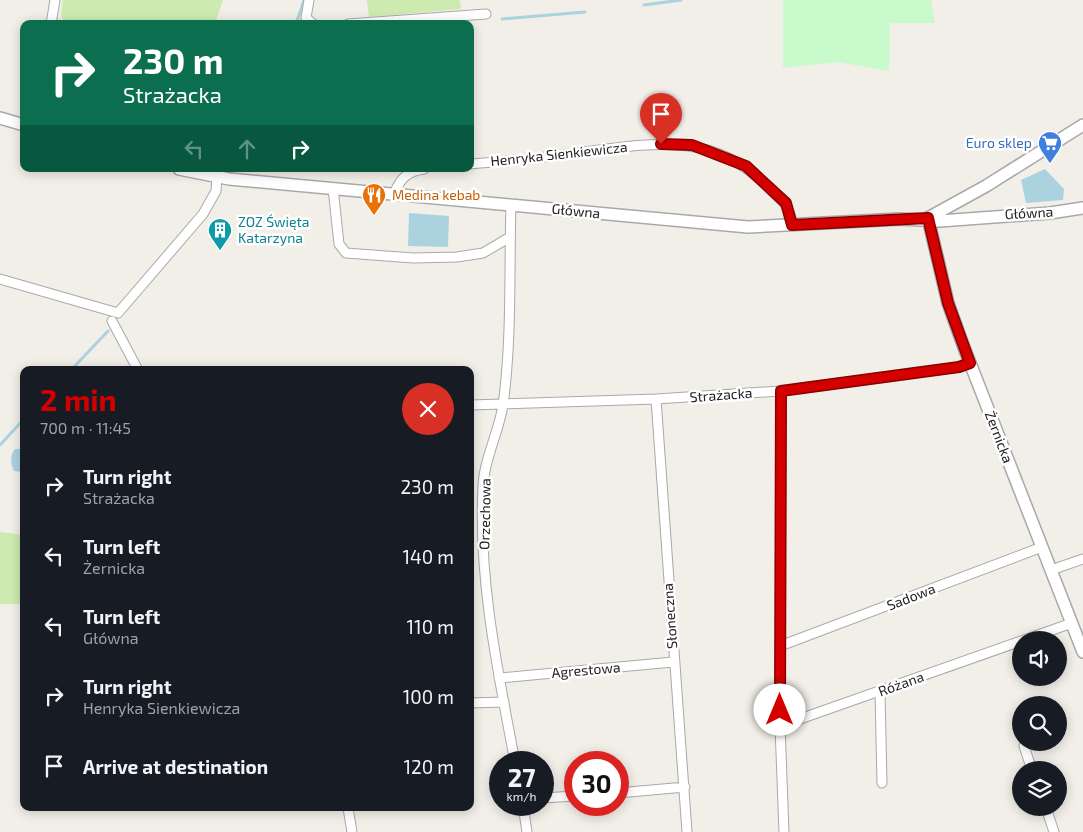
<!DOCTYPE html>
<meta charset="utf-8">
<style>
:root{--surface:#171b24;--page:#20242c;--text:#f1f3f6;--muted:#9ea1a6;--accent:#d40000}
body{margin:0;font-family:"Exo 2",sans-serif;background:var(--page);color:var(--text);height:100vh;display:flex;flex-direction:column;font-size:19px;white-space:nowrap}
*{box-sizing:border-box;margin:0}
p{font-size:16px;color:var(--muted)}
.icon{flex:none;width:28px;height:28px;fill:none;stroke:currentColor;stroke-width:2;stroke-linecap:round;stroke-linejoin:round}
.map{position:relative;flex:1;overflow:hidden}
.side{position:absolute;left:20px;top:366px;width:454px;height:445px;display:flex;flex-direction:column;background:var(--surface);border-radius:10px;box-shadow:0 2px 12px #0003}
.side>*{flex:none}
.hud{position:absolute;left:20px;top:20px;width:454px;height:152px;border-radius:10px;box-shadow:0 2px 12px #0003;background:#0b6e4f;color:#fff;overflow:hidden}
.tools{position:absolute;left:1012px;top:631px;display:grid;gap:10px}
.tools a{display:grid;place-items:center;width:55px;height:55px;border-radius:50%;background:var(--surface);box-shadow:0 2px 12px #0003;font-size:25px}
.speed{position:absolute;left:489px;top:751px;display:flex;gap:10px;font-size:25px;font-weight:700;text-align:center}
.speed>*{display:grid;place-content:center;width:65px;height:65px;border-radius:50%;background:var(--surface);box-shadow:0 2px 12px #0003;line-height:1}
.speed small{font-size:12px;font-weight:400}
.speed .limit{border:8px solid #d22;background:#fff;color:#111}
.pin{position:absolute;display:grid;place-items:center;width:42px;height:42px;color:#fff;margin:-51px -21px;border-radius:50% 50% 50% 0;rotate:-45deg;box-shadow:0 0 5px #0007}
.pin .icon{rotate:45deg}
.me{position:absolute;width:55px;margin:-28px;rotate:0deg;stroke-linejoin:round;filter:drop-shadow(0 0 4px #0008)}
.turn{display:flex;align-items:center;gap:18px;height:105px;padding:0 20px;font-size:22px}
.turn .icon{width:65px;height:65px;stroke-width:2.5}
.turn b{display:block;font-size:35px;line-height:42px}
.lanes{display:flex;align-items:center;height:48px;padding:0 20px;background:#0003;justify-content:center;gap:25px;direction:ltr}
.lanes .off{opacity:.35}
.round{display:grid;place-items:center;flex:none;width:52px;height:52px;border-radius:26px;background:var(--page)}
.overview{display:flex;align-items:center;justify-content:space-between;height:85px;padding:0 20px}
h1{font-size:30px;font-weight:700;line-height:38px;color:var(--accent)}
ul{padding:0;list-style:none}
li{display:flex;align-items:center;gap:15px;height:70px;padding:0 20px}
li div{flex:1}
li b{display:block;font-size:19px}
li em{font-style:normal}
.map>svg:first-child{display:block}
</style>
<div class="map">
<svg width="1083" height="832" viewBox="0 0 1083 832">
<rect width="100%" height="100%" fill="#f2efe9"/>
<path fill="#cdebb0" d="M63 0H223L215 24H64L61 13Z
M367 0H460L461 9 369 17Z
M0 532 24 535V604H0Z"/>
<path fill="#c8facc" d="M783 0H931L935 23H890L889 71 838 62 783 68Z"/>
<path fill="#aad3df" d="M1045 169 1064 189 1063 200 1026 203 1021 180Z
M409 213 449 216 448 247 408 246Z
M15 449H24V472L14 471C10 464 10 455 15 449Z"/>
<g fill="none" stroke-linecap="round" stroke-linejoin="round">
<path stroke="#aad3df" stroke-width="3" d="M644 5 681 0
M502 19 585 12
M431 22H463
M296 24 304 0
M71 370 108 331
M0 445 24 419"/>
<g stroke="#a9a9a9" stroke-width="11">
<path id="minor" d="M309 0 306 18 313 24
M51 24 55 0
M348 24 486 14
M470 164C503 161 536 159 569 154 643 145 711 127 769 188 784 204 787 201 793 225
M333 188 339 244 346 253 413 258 457 257 483 253 510 237
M394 194C400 179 407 171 424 169
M511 205C509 271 512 340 503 405 499 432 484 459 483 486 478 579 498 672 515 762
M0 279 118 313 203 214 216 191 217 177
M112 321 138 370
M781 391 780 726 784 832
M656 399 687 832
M470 405 656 399 781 391 959 367 970 363
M1051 570 1083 559
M1024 640 1072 623
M780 646 1042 547
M499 678 673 662
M880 692 882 783
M470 703 504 702
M780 726 1021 641
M1024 746 1032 770
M618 793 685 787
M542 798 575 796
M523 805 527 832
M348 808 352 832
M1046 808 1054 832"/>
</g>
<g stroke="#a9a9a9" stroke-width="14">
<path id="tertiary" d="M0 118 24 125
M179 169 229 179 748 227 900 219 940 221 1050 213 1083 208
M928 218 948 303 963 345 1083 652
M928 218 986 186 1083 125"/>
</g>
<use href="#minor" stroke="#fff" stroke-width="9"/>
<use href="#tertiary" stroke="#fff" stroke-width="11"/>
</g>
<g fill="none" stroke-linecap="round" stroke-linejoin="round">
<g stroke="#8a0000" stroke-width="12">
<path id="route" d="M661 144 692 145 746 166 786 203 792 225 928 218 948 303 970 363 959 367 781 391 780 710"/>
</g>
<use href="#route" stroke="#d40000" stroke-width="9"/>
</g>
<defs>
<g id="supermarket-pin" transform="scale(1.25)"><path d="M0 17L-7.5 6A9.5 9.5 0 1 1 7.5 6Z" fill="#3f7fe0" stroke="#fff"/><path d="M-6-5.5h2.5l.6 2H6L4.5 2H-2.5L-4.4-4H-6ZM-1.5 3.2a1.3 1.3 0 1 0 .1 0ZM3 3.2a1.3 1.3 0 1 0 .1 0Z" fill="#fff"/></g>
<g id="restaurant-pin" transform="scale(1.25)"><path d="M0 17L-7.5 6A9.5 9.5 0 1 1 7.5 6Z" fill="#e8710a" stroke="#fff"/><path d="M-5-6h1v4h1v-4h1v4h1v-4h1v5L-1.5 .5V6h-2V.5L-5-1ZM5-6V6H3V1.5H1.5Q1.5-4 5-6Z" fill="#fff"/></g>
<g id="building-pin" transform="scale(1.25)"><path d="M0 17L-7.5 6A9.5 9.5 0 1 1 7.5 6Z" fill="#0f9aa8" stroke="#fff"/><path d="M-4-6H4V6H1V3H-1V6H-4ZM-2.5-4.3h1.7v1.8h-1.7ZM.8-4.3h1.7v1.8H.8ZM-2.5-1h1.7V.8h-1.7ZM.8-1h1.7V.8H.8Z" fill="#fff"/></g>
</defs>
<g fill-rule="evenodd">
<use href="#supermarket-pin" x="1050" y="143"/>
<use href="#restaurant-pin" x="374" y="195"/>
<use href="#building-pin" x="220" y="230"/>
</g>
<g text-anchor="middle" stroke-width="5" stroke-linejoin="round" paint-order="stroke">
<g font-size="14" fill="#366cbe" stroke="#fff" text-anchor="end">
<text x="1032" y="148">Euro sklep</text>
</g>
<g font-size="14" fill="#222" stroke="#fff">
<text transform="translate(559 154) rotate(-6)" y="5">Henryka Sienkiewicza</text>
<text transform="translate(576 211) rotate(6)" y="5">Główna</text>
<text transform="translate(1029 213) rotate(-3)" y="5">Główna</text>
<text transform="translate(721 395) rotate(-4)" y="5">Strażacka</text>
<text transform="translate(999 437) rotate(69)" y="5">Żernicka</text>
<text transform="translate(485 514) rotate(-89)" y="5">Orzechowa</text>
<text transform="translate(911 597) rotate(-21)" y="5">Sadowa</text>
<text transform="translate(670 616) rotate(-94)" y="5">Słoneczna</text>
<text transform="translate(586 670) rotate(-5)" y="5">Agrestowa</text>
<text transform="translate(901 684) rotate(-20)" y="5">Różana</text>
</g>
<g font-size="14" fill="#c56008" stroke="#fff" text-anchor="start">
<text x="392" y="200">Medina kebab</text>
</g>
<g font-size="14" fill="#0d838f" stroke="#fff" text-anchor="start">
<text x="238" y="227">ZOZ Święta<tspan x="238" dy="16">Katarzyna</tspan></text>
</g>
</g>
</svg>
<div class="tools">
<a><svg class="icon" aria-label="sound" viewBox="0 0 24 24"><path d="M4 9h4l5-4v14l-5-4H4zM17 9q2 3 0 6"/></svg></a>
<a><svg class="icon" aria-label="search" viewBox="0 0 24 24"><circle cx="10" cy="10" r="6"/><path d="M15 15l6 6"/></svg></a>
<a><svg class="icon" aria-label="layers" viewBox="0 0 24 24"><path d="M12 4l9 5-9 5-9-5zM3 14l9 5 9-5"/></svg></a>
</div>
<div class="speed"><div>27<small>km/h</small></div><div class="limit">30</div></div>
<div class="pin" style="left:661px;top:144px;background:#d93025"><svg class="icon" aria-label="arrive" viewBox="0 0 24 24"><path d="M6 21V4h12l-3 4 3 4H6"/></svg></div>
<svg class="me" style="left:780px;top:710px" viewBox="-20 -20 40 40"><circle r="19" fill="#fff"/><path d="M0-13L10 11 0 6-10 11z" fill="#d40000"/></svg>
<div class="hud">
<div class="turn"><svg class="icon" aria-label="right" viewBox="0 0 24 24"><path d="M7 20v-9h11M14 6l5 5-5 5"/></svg><div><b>230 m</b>Strażacka</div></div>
<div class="lanes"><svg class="icon off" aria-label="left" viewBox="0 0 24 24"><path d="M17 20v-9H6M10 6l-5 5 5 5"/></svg><svg class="icon off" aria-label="ahead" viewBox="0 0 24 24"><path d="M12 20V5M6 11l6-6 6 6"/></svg><svg class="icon" aria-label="right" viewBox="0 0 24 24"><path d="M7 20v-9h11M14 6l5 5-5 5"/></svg></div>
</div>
<section class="side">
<div class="overview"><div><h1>2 min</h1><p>700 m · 11:45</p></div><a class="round" style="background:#d93025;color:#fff"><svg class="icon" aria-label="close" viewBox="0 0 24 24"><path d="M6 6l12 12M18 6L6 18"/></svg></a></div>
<ul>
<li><svg class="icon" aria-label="right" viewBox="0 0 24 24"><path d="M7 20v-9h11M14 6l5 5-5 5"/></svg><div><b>Turn right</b><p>Strażacka</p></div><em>230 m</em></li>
<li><svg class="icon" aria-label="left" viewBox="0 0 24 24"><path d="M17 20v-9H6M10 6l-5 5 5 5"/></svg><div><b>Turn left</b><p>Żernicka</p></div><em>140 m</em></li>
<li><svg class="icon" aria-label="left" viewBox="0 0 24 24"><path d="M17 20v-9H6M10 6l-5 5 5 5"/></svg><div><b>Turn left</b><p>Główna</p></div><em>110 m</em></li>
<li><svg class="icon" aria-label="right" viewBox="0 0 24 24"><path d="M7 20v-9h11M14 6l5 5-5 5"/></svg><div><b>Turn right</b><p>Henryka Sienkiewicza</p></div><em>100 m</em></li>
<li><svg class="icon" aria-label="arrive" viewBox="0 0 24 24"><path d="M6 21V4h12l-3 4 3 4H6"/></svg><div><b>Arrive at destination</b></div><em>120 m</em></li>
</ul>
</section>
</div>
